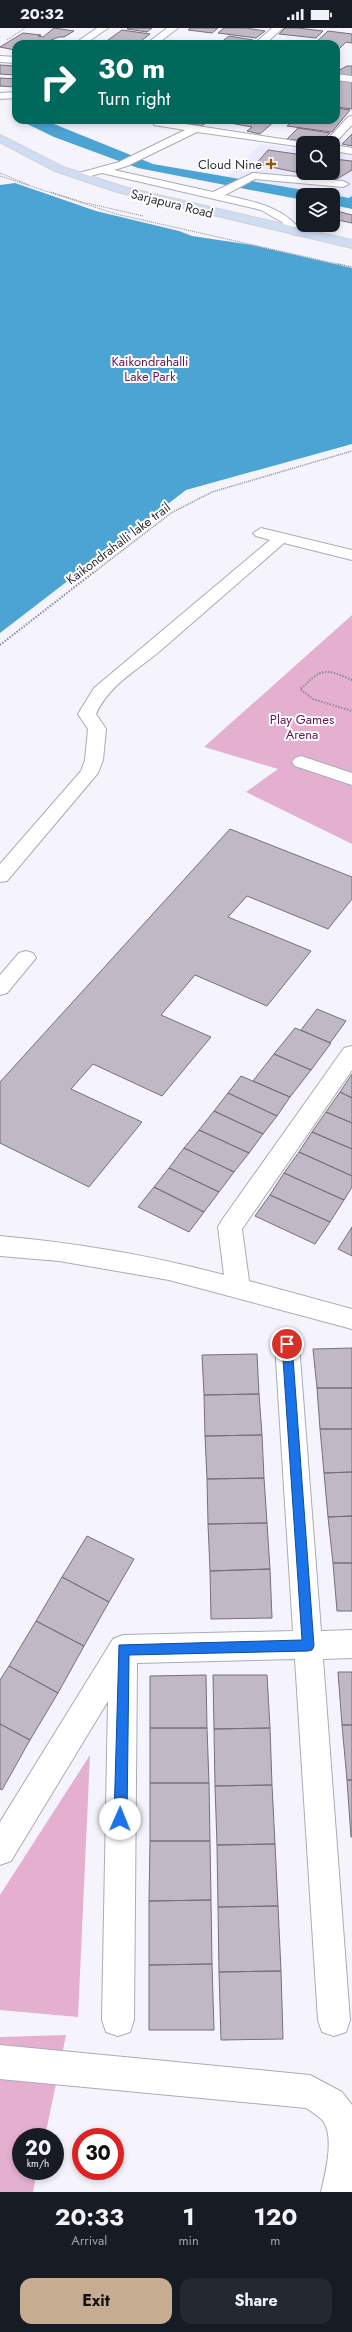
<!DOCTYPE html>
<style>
:root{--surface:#171b24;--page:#242831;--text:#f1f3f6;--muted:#9ea1a6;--accent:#c6ac91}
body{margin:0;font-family:Jost,sans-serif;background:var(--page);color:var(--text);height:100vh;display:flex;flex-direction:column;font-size:15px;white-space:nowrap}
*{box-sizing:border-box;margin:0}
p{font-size:13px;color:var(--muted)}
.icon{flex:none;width:22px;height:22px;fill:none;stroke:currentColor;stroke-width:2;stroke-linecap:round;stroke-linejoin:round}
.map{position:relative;height:2164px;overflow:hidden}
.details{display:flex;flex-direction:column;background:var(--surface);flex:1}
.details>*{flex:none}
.top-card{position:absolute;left:12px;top:12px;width:328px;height:84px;border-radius:12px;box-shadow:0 2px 6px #0003;background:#00695c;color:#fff;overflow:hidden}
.fabs{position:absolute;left:296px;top:108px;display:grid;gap:8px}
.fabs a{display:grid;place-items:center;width:44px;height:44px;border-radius:8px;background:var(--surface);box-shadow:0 2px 6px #0003;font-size:20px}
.speed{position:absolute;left:12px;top:2100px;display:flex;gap:8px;font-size:20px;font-weight:700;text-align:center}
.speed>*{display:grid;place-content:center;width:52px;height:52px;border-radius:50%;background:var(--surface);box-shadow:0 2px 6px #0003;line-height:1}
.speed small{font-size:10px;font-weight:400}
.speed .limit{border:6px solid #d22;background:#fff;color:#111}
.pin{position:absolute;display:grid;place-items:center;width:34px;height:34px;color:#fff;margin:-17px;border:2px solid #fff;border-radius:50%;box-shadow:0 1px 4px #0007}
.me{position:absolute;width:44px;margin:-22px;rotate:1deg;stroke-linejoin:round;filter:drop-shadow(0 0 3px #0008)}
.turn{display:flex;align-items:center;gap:14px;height:84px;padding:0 20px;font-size:18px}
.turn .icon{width:52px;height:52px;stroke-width:2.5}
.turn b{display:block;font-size:28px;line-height:34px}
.eta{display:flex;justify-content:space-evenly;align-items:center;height:68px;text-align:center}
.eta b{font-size:24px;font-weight:700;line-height:28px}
.cta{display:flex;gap:8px;margin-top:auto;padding:8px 20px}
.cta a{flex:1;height:46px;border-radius:12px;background:var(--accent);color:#111;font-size:16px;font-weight:700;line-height:46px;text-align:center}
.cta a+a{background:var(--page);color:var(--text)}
.status{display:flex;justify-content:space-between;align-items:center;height:28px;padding:0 20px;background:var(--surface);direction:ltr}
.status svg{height:11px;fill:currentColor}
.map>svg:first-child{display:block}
</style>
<div class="status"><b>20:32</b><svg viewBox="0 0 49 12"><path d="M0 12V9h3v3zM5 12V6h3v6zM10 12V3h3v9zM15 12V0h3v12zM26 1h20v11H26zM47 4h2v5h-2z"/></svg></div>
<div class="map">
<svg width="352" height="2164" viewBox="0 0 352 2164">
<rect width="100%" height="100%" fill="#f5f4fd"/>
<path fill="#ebeafc" d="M260 116 303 121V145H333V125L352 127V168L349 170 228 148Z"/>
<path fill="#e5b0d0" d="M352 587V816L246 764 278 741 204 719Z
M90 1727 78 1989 0 1982V1867Z
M66 2007 45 2109H21V2143H37L33 2164H0V2009Z"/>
<path fill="#4ca4d4" d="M19 92H44L153 136 333 167H303V172L138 140 54 109Z
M15 155 96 183 179 203 192 208 252 217 352 240V416L186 462 0 605V157Z
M333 167 349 170 352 168V181L333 177Z"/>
<path fill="#c0b8c4" stroke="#776f7a" d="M54 0 74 3 64 9H59L46 14H73L69 16H16L15 22 0 19 23 5 41 7 38 8 43 9Z
M128 0H152L147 4 127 1Z
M190 0H218L212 5 188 2Z
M224 0H246L265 3 256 10 218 5Z
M285 0H298L323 3 316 10 279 6Z
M122 2 150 6 137 16 108 12Z
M328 3 352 6V15L346 14 336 24V16H314Z
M229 8 253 12 248 16H219Z
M0 37 16 38V47L0 46Z
M347 38H352V50L336 48V44Z
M0 50 16 51V59L0 58Z
M336 51 352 53V81L336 79Z
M336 80 350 82 332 104 287 98 293 92H336Z
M189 92H209L202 98 185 95Z
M234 92H276L260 106 247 103 252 99 230 95Z
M298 100 330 105 320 115 287 111Z
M352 106V118L342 116Z
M268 122 303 127V145H333V131L352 133V142L335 152 256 136Z
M333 182 352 187V195L333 191Z
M230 801 352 849V871L328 901 247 868 228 889 311 923 267 978 195 947 161 987 211 1009 162 1068 93 1036 71 1061 142 1094 89 1159 0 1115V1054Z
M317 981 346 993 330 1015 301 1002Z
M295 1000 331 1015 311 1042 274 1026Z
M274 1026 311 1042 290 1069 253 1053Z
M352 1046V1070L340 1064Z
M241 1048 290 1069 277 1088 228 1065Z
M340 1064 352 1070V1095L326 1084Z
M228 1065 277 1088 263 1106 214 1083Z
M214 1083 263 1106 249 1125 199 1102Z
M326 1084 352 1095V1121L312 1104Z
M199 1102 249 1125 234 1144 184 1120Z
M312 1104 352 1121V1148L299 1124Z
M184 1120 234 1144 219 1164 169 1140Z
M299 1124 352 1148V1159L344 1172 284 1145Z
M169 1140 219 1164 204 1184 154 1159Z
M284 1145 344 1172 330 1194 270 1167Z
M154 1159 204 1184 189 1204 138 1179Z
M270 1167 330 1194 315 1216 255 1188Z
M352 1199V1228L338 1221Z
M352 1320V1360H317L313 1321Z
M257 1326 259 1366 204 1367 202 1327Z
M317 1360H352V1401H320Z
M259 1366 262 1407 205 1408 204 1367Z
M320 1401H352V1444L324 1445Z
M262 1407 264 1450 207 1451 205 1408Z
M352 1444V1488L328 1489 324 1445Z
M264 1450 267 1495 208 1496 207 1451Z
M352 1488V1535H333L328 1489Z
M267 1495 270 1541 210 1543 208 1496Z
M87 1508 134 1531 109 1574 62 1549Z
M333 1535H352V1583H337Z
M270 1541 272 1590 211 1591 210 1543Z
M62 1549 109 1574 84 1618 36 1593Z
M36 1593 84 1618 58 1665 9 1638Z
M9 1638 58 1665 30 1712 0 1696V1652Z
M338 1644H352V1697H342Z
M206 1647 207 1700H150V1648Z
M213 1647H267L270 1700 214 1701Z
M0 1696 30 1712 2 1762 0 1761Z
M342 1697H352V1752H347Z
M150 1700H207L209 1755H150Z
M270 1700 272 1757 215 1758 214 1701Z
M347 1752H352V1809H351Z
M150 1755H209L210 1813H150Z
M272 1757 275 1816 217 1817 215 1758Z
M150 1813H210L211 1872 149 1873Z
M275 1816 278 1878 218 1879 217 1817Z
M211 1872 212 1936 149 1937V1873Z
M278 1878 281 1943 219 1944 218 1879Z
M212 1936 214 2002H149V1937Z
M281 1943 283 2011 221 2012 219 1944Z"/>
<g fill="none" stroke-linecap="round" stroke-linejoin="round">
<g stroke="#abaab8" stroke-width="2">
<path id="minor" d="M97 0H108L85 16H74Z
M167 0H178L157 16H146Z
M272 0H283L265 16H254Z
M0 28 16 29V35L0 34Z
M336 46 352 48V54L336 52Z
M16 64V70L0 71V65Z
M352 88V97L333 117 352 120V126L333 123V115H324L348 89Z
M159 92 308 115H303V119L197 104 127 138 114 142 213 164 253 145 343 153 349 156 343 159 255 151 225 167C254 174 283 178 302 204L296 207 292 206 282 194 261 182 102 145 79 151 74 148 75 146 119 134 185 102 154 97V93Z
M261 500 352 522V532L284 515C243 551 201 587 160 623 136 643 109 657 96 686L106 701 103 732 98 745 7 853 0 854V836L81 743 85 732 88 701 78 686 94 660 270 512 256 508 253 505Z
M301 728 352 745V757L295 738 292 734 295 730Z
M26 923 33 925 36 930 7 965 0 967V947L19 925Z
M352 1018V1042L242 1201 249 1253 352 1281V1301L169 1252 59 1233 0 1228V1208C76 1215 150 1227 224 1247L218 1199 222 1192 344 1020Z
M287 1305 296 1308 299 1316 321 1603 352 1602V1630L323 1631 350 1992 346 2004 334 2008 322 2004 318 1992 295 1631 137 1635 134 1992 130 2004 118 2008 106 2004 102 1992 108 1673 11 1833 0 1837V1794L113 1611 123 1607 293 1603 275 1316 278 1308Z
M0 2017 310 2047 342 2064 352 2077V2164H321C325 2147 335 2109 323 2093 319 2088 312 2084 306 2080L0 2051Z"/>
</g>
<g stroke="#d2d1d3" stroke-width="2">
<path id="major" d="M0 107 63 139 124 159 352 212V220L117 164 55 143 0 114Z"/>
</g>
<path stroke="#8c8b92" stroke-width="1" stroke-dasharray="1 1" stroke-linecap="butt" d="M7 12 25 0
M0 145 29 157
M0 148 116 186 342 237
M51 164 82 174 143 188"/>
<path stroke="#8c8b92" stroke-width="1.5" stroke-dasharray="1 1" stroke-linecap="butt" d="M338 236 352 239
M93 545 171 485 212 464 352 423"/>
<path stroke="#8c8b92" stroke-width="2" stroke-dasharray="1.5 1.5" stroke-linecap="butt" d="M0 617 94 544
M352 652C340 647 327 639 315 648 309 652 306 657 300 661L313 671 352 683"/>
<use href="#minor" fill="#fff" fill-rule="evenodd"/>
<use href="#major" fill="#cedcf4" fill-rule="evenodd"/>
</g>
<path fill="#1a73e8" stroke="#114b97" d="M287 1312 292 1316 314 1618 312 1622 308 1623 129 1627 127 1791 125 1796 120 1798 116 1796 114 1791 119 1617 302 1612 282 1316Z"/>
<path fill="#915616" stroke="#fff" stroke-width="1.5" d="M269 130h4v4h4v4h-4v4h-4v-4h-4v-4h4z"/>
<g text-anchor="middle" stroke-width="4" stroke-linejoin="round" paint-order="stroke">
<g font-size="13" fill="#313036" stroke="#fff" text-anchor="end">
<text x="262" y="141">Cloud Nine</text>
</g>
<g font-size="13" fill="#313036" stroke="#fff">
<text transform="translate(172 175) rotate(14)" y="5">Sarjapura Road</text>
<text transform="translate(118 515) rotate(-37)" y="5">Kaikondrahalli lake trail</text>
</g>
<g font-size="13" fill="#6c1354" stroke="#fff">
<text x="150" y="338">Kaikondrahalli<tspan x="150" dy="15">Lake Park</tspan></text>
<text x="302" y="696">Play Games<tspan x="302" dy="15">Arena</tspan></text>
</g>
</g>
</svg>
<div class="fabs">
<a><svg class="icon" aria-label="search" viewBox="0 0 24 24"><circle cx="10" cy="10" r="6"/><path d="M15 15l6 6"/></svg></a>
<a><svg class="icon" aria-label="layers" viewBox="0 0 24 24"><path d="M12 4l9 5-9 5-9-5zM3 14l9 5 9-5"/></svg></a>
</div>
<div class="speed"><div>20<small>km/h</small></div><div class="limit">30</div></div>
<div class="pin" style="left:287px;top:1316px;background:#d93025"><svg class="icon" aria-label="arrive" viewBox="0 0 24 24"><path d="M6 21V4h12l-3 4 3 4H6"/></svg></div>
<svg class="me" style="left:120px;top:1791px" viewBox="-20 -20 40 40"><circle r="19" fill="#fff"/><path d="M0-13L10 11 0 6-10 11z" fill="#1a73e8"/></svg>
<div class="top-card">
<div class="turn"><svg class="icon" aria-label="right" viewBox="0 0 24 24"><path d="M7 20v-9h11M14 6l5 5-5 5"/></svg><div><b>30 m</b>Turn right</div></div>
</div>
</div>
<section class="details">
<div class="eta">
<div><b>20:33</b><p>Arrival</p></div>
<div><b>1</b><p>min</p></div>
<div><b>120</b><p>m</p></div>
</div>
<div class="cta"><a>Exit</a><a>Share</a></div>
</section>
